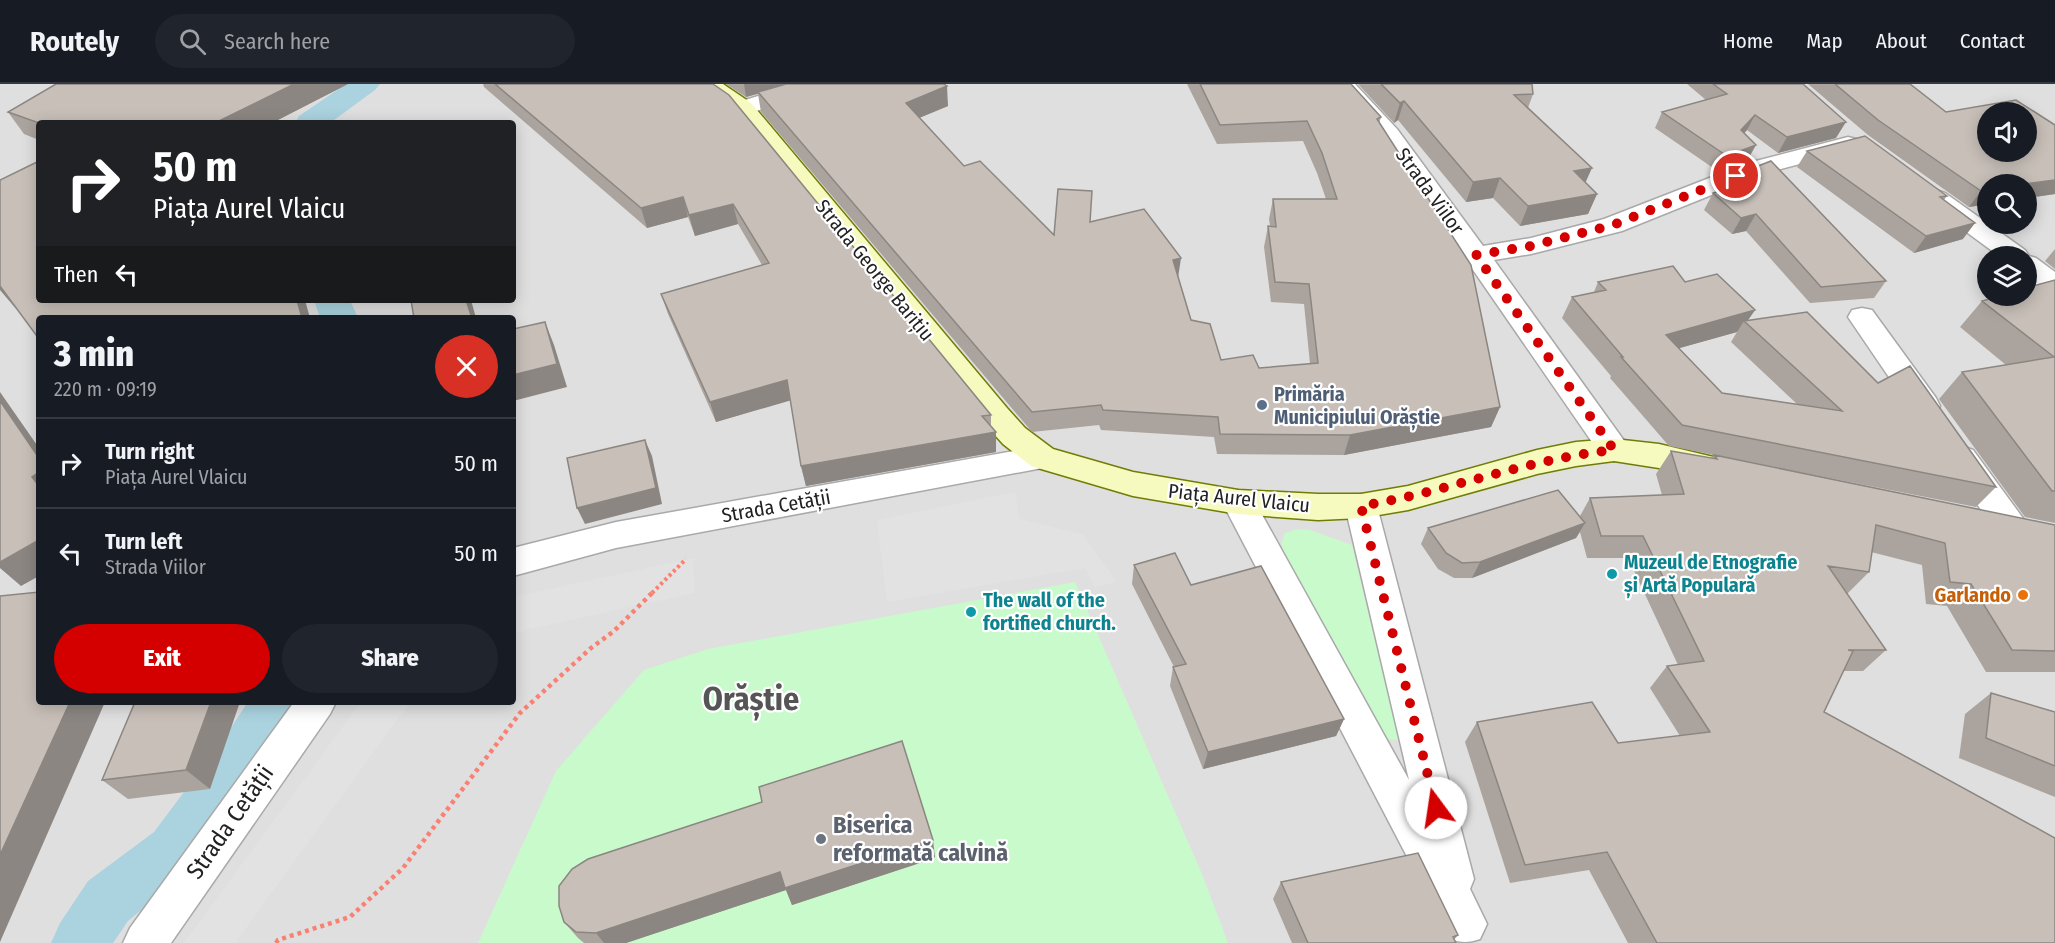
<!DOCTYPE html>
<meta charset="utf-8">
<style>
:root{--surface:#171b24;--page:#20242c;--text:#f1f3f6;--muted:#9ea1a6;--line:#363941;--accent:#d40000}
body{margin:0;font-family:"Fira Sans Condensed",sans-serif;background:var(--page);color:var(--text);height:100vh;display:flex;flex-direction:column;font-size:22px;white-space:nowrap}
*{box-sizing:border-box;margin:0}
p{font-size:20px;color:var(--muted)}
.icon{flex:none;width:33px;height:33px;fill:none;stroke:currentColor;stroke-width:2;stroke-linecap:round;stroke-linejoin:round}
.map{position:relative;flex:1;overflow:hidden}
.sheet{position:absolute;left:36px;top:231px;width:480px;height:390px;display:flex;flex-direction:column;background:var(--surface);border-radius:6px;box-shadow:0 3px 15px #0003}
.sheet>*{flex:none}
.top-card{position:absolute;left:36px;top:36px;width:480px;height:183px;border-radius:6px;box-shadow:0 3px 15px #0003;background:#202124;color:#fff;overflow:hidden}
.tools{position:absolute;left:1977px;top:18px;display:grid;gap:12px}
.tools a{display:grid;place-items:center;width:60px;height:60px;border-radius:50%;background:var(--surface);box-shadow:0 3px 15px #0003;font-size:30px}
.pin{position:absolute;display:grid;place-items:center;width:51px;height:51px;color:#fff;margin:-26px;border:3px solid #fff;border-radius:50%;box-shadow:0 2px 6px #0007}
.me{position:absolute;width:66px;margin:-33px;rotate:346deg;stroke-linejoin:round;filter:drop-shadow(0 0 4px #0008)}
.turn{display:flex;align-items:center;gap:21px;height:126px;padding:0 18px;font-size:27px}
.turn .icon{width:78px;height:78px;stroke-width:2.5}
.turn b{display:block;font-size:42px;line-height:51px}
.then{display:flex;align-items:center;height:57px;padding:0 18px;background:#0003;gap:12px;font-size:22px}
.round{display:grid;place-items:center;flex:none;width:63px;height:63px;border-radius:32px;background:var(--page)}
.overview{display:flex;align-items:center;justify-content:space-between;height:102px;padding:0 18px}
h1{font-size:36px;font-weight:800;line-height:45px}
.cta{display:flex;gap:12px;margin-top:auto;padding:12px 18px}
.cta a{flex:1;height:69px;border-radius:36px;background:var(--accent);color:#fff;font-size:24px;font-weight:800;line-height:69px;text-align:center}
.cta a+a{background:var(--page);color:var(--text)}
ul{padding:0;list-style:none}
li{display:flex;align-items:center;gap:18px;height:90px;padding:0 18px;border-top:2px solid var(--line)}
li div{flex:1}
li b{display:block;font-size:22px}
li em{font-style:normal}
header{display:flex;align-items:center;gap:36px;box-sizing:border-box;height:84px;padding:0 30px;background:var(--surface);border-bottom:2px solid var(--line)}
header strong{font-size:28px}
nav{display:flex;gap:33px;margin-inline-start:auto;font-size:21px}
.search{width:420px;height:54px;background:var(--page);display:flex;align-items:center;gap:15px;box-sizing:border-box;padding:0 21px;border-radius:33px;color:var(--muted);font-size:22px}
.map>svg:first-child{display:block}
</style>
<header>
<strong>Routely</strong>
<div class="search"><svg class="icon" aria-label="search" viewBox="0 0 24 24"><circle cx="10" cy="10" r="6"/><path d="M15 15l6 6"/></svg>Search here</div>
<nav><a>Home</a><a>Map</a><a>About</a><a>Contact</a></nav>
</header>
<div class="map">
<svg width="2055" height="859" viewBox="0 0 2055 859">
<rect width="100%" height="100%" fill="#f2efe9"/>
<path fill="#e0dfdf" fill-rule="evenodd" d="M0 0H2055V859H0ZM1988 28H2026V68H1988ZM39 39H513V216H39ZM1988 100H2026V140H1988ZM1988 172H2026V212H1988ZM39 234H513V618H39Z"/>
<path fill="#c8facc" d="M1297 445 1310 446 1352 461 1399 656 1382 655 1283 473 1282 457 1285 449Z
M1075 498 1202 790 1228 859H478L556 687 644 586 708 565Z"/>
<path fill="#e2e2e2" d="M1015 408 1020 435 1082 450 1117 498 1094 503 1086 484 887 518 877 436Z
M693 474 695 509 525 546 513 551V513Z
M361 618H410L235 859H184Z"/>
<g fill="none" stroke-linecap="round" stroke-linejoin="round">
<path fill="#aad3df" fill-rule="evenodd" d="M346 0H380L375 6 330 39H295L299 32Z
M314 216H350L358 234H320Z
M248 618H301L256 694 192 784 128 837 113 859H51L60 839 88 797 154 748 220 660Z"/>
<g stroke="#a9a9a9" stroke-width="3">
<path id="street" d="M798 0H833L830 5 743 31 735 29 731 24 735 19Z
M1332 0H1355L1397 45 1483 162 1531 154 1604 135 1748 79 1848 53 1856 55 1860 60 1856 65 1766 89 1622 147 1531 170 1494 176 1625 358 1630 366 1625 374 1614 377 1603 374 1404 86 1381 55Z
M1936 106 1945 109 2025 166 2029 172 2036 174 2055 188V210L2045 207 2026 193V172H1999L1927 119 1923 114 1927 109Z
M1862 224 1872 226 1936 314 1940 322 1936 330 1925 333 1914 330 1848 233 1852 226Z
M1042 362 1053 366 1058 374 1053 382 616 464 513 492V464L616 438Z
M1962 362 1973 366 2025 437 2030 446 2025 455 2013 459 2001 455 1951 382 1946 374 1951 366Z
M1238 406 1250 409 1409 696 1345 422 1349 413 1361 410 1373 413 1377 422 1474 795 1470 805 1487 840 1480 855C1469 859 1461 859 1450 855L1222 418 1226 409Z
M294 618H336L330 630 171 859H123L130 844Z"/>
</g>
<g stroke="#707d05" stroke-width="3">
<path id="secondary" d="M697 0H723L751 19 1007 324 1025 344 1053 365 1133 388 1238 406 1318 410H1361L1408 402 1537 366 1576 358 1614 355 1659 360 1722 375 1727 383 1722 391 1711 395 1659 384 1614 377 1576 382 1537 390 1408 426 1361 434 1318 436 1238 430 1133 412 1031 382 1003 360 985 340 735 29 700 5Z"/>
</g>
<path stroke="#fa8072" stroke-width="4" stroke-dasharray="3 3" stroke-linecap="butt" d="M652 509 686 475"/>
<path stroke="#fa8072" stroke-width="4.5" stroke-dasharray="4 4" stroke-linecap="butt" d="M276 859 278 856 350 833 403 784 520 629 591 564 614 547 654 507"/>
<use href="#street" fill="#fff" fill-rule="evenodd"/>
<use href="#secondary" fill="#f7fabf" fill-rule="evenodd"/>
</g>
<path fill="#aba49e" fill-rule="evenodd" d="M348 0 272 39H39V56L24 50 8 28Z
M483 0H713L991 331V343L996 348V368L806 402 801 382 790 316 716 338 668 230 661 210 762 181 738 140 695 152 688 133 647 144 484 3Z
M726 0H944L948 22 919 34 964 82 1054 151 1090 138 1178 194 1191 236 1221 276 1259 284 1310 280 1304 220 1271 218 1264 163 1268 142H1270L1269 135 1273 115H1326L1317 89 1303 57 1217 60 1187 0H1351L1381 33 1379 39 1500 323 1491 343 1344 371 1217 370 1214 353 1101 346 1099 341 1032 348 761 28 758 10 746 13Z
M1358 0H1532L1533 10 1528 24 1585 99 1597 110 1588 130 1520 142 1493 114 1466 118 1398 36 1394 39Z
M1687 0H1803L1836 54 1778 69 1747 46 1744 49 1747 77 1719 88 1655 44 1662 28 1706 16Z
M1808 0H1910L1946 28 2055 41V110L1969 123 1868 51Z
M1807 67 1947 112 1944 116 1963 155 1914 169 1797 83Z
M1771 77 1886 197 1874 214 1810 219 1746 147 1732 150 1704 126 1713 109 1740 101 1748 86Z
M2055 165V185L2045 177Z
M2055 196V439L2025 433 1939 315 1962 288 2006 281 1960 243 1982 217Z
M1598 198H1685L1755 226 1748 236 1878 299 1996 403 1976 423 1669 362 1610 294 1611 292 1562 234 1572 213 1594 208ZM1737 248 1731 258 1797 320 1722 309 1679 264Z
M1671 367 1712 374 1714 371 2055 441V588H1986L1947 522 1926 520 1922 481 1871 468 1869 488 1847 510 1886 566 1863 587H1843L1824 628 2055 859H1628L1589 786 1510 799 1465 658 1477 638 1618 659 1680 652 1650 604 1667 582 1678 581 1628 474H1587L1580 448 1576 454 1472 494H1454L1438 485 1421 460 1428 444 1580 432 1590 414 1662 411 1656 390Z
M1134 481 1191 501 1344 635 1336 652 1203 685 1170 602 1173 583H1174L1132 500Z
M1991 609 2055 628V713L1959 674 1965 630Z
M135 618 210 705 128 715 102 696Z
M935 774 792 821 786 806 626 859H584L578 854 564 838Z
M1281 798 1458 851 1454 856 1456 859H1292L1273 815Z"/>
<path fill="#8b8681" d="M294 0H348L272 39H215Z
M744 0H790L746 13Z
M947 2 948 22 907 39 906 19Z
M1404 17 1398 36 1394 39 1400 19Z
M1755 31 1747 46 1733 62 1741 46Z
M1846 38 1836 54 1778 69 1787 53Z
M1756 61 1747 77 1719 88 1727 72Z
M1592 84 1583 104 1574 87Z
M1500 94 1493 114 1466 118 1473 98Z
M2055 96V110L2026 114V100Z
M1988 106V120L1969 123 1981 107Z
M1597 110 1588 130 1520 142 1528 122Z
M683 113 688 133 647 144 641 124Z
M733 120 738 140 695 152 689 131Z
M1756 130 1746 147 1732 150 1741 134Z
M1975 139 1963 155 1914 169 1926 152Z
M1181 174 1178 194 1173 176Z
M0 202 17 226 0 206Z
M297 216H305L310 234H302Z
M466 216H471L476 234H472Z
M1755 226 1746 239 1744 237 1737 248 1655 271 1666 251Z
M545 238 554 261 567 303 513 317V291Z
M787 296 792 316 716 338 710 318Z
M0 308 39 364V374L0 317Z
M1500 323 1491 343 1344 371 1350 351Z
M996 348V368L806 402 801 382Z
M645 356 652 372 662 420 585 440 577 424Z
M39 388V402L32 393Z
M1585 439 1576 454 1472 494 1480 478Z
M39 456V492L21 502 0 484V478Z
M70 618H105L0 858V771Z
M211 618H240L210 705 186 686Z
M1344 635 1336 652 1203 685 1208 668Z
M933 756 935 774 792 821 786 806 626 859H604L596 849 780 788Z"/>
<path fill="#c7bfb8" stroke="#8b8681" stroke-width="1.5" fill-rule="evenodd" d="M56 0H294L215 39H39L8 28Z
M495 0H713L729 11 991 331 982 332 996 348 801 382 787 296 710 318 661 210 769 179 733 120 689 131 683 113 641 124Z
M786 0H944L947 2 906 19 964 82 980 77 1054 151 1058 105 1092 107 1090 138 1144 125 1181 174 1173 176 1191 236 1210 240 1221 276 1253 271 1259 284 1318 279 1309 200 1275 198 1268 142 1276 143 1273 115H1337L1322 69 1307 37 1220 41 1200 0H1351L1381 33 1377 35 1471 181 1500 323 1350 351 1220 350 1218 333 1103 326 1101 321 1032 328 758 8Z
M1381 0H1532L1533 10 1514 11 1592 84 1574 87 1597 110 1528 122 1500 94 1473 98 1404 17 1400 19Z
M1713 0H1803L1846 38 1787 53 1755 31 1741 46 1756 61 1727 72 1662 28 1727 10Z
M1835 0H1910L1946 28 2016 16 2055 41V96L2024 100H1988V106L1981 107 1878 36ZM1988 28H2026V68H1988Z
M1865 52 1947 112 1940 113 1975 139 1926 152 1807 67Z
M39 77V216H297L302 234H39V255L0 202V96Z
M1771 77 1886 197 1821 203 1756 130 1741 134 1713 109 1760 94 1748 86Z
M1673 182 1685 198 1717 190 1755 226 1666 251 1722 309 1842 327 1744 237 1807 228 1878 299 1910 282 1996 403 1682 341 1621 273H1623L1572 213 1606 206 1598 198Z
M2055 196V407H2052L1962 288 2054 273 1982 217 2000 212H2026V204Z
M411 216H466L472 234H414Z
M545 238 557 280 513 291V245Z
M0 317 39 374V388L32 393 39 402V456L0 478Z
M645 356 656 404 577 424 567 374Z
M1671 367 1717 375 1714 371 2055 441V567L2012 566 1971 500 1950 498 1945 459 1876 441 1869 488 1828 482 1886 566H1848L1853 567 1824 628 2055 754V859H1657L1607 768 1525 781 1477 638 1592 618 1618 659 1710 648 1667 582 1704 577 1643 452H1601L1590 414 1684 410Z
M1558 406 1585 439 1480 478 1462 479 1446 469 1428 444Z
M1175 469 1191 501 1261 482 1344 635 1208 668 1173 583 1186 580 1134 481Z
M39 508V618H70L0 771V512Z
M1991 609 2055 628V682L1986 654Z
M135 618H211L186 686 102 696Z
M902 657 933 756 785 804 780 788 596 849 576 848 564 838 559 822V802L572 785 588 775 762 718 759 703Z
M1418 769 1458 851 1453 853 1456 859H1308L1281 798Z"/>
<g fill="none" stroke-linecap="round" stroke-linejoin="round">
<path stroke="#d40000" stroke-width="10" stroke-dasharray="0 18" d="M1436 724 1361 422C1447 408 1527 375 1614 366L1476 171 1531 162 1613 141 1736 92"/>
</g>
<circle fill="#5c6f8a" stroke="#fff" stroke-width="2" cx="1262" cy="321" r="6"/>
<g fill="#0f9aa8" stroke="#fff" stroke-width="2">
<circle cx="1612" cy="490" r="6"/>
<circle cx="971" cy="528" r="6"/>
</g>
<circle fill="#e8710a" stroke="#fff" stroke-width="2" cx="2023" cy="511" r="6"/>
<circle fill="#6b7280" stroke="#fff" stroke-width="2" cx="821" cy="755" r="6"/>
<g text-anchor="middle" stroke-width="4.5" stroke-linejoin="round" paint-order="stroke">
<g font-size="20" fill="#222" stroke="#fff">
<text transform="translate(1430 107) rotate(54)" y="7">Strada Viilor</text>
<text transform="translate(875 186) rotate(51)" y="7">Strada George Barițiu</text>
<text transform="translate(1239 414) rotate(6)" y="7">Piața Aurel Vlaicu</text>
<text transform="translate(776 422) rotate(-10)" y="7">Strada Cetății</text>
</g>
<g font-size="20" font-weight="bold" fill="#4e5e75" stroke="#fff" text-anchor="start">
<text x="1274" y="317">Primăria<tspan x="1274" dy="23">Municipiului Orăștie</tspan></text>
</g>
<g font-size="20" font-weight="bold" fill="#0d838f" stroke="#fff" text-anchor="start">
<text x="1624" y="485">Muzeul de Etnografie<tspan x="1624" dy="23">și Artă Populară</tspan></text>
<text x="983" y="523">The wall of the<tspan x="983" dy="23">fortified church.</tspan></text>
</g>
<g font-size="20" font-weight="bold" fill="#c56008" stroke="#fff" text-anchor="end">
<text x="2011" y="518">Garlando</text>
</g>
<g font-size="24" fill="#222" stroke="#fff">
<text transform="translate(230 738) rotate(-55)" y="8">Strada Cetății</text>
</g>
<g font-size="24" font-weight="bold" fill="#5b616d" stroke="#fff" text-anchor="start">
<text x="833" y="749">Biserica<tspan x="833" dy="28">reformată calvină</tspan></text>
</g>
<g font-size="32" font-weight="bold" fill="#555" stroke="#fff">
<text x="751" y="626">Orăștie</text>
</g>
</g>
</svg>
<div class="tools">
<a><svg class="icon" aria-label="sound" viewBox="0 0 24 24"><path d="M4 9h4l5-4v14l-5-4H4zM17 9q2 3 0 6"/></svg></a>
<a><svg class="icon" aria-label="search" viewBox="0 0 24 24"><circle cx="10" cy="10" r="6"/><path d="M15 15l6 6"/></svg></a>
<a><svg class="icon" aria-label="layers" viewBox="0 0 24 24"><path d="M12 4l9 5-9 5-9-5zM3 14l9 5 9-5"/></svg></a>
</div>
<div class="pin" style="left:1736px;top:92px;background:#d93025"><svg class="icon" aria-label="arrive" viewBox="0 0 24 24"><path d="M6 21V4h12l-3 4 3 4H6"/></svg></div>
<svg class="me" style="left:1436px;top:724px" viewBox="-20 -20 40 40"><circle r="19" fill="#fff"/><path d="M0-13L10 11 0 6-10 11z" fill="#d40000"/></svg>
<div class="top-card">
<div class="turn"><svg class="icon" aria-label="right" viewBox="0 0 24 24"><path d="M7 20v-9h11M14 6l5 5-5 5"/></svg><div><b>50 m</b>Piața Aurel Vlaicu</div></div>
<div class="then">Then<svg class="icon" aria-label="left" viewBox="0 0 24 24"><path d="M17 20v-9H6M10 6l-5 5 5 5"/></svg></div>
</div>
<section class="sheet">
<div class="overview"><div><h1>3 min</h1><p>220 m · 09:19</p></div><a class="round" style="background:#d93025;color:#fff"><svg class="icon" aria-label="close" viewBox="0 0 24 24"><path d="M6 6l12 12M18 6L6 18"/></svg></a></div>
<ul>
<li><svg class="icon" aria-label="right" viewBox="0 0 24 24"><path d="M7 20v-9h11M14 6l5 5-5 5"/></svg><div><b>Turn right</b><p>Piața Aurel Vlaicu</p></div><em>50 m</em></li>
<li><svg class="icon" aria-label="left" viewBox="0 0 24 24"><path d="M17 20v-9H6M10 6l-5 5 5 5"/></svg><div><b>Turn left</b><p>Strada Viilor</p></div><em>50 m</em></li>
</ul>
<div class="cta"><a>Exit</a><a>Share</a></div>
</section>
</div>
